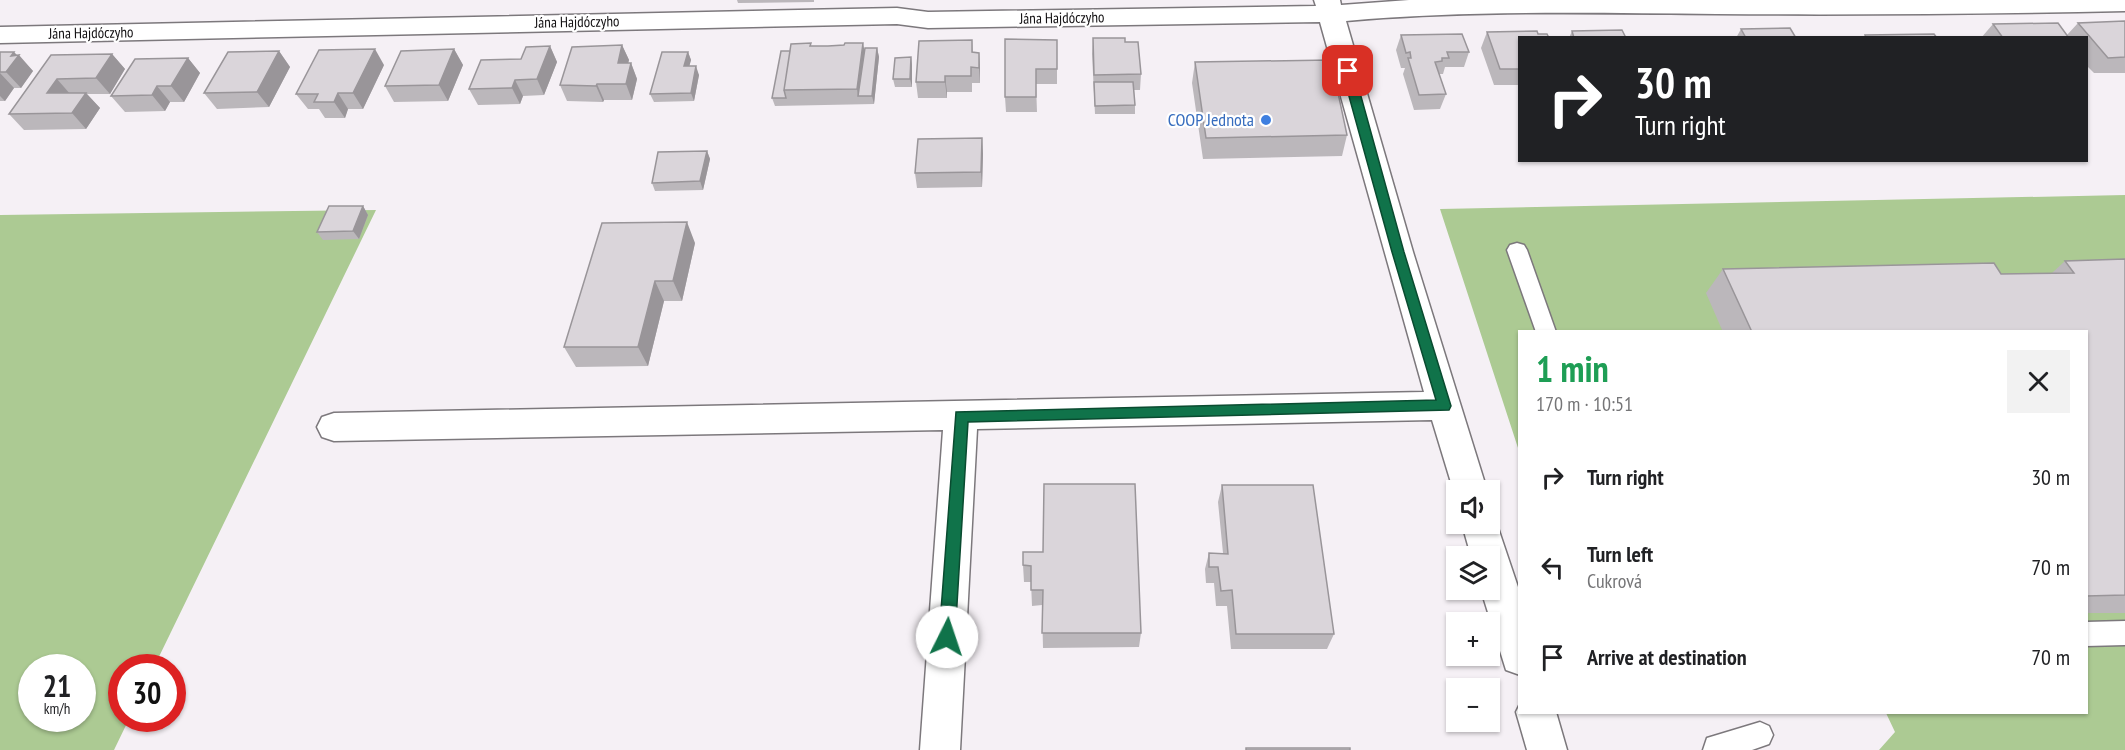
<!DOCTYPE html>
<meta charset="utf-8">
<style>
:root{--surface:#fff;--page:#f2f2f2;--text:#202124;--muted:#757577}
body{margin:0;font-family:"PT Sans Narrow",sans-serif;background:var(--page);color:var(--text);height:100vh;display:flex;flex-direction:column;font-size:22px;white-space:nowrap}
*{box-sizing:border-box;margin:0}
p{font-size:20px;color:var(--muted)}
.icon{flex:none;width:33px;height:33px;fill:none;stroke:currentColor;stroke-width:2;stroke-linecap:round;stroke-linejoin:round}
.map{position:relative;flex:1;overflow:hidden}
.panel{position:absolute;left:1518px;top:330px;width:570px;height:384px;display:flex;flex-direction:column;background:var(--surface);border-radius:0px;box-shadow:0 2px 4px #0004}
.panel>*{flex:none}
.banner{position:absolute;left:1518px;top:36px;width:570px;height:126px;border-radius:0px;box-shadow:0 2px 4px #0004;background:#202124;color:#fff;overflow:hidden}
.buttons{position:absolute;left:1446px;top:480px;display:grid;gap:12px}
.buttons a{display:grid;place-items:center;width:54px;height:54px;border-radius:0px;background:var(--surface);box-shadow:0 2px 4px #0004;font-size:30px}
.speed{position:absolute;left:18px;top:654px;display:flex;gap:12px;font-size:30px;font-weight:700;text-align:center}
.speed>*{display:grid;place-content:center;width:78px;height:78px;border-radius:50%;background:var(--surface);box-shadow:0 2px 4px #0004;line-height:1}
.speed small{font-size:15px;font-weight:400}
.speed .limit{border:9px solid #d22;background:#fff;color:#111}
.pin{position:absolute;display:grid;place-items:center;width:51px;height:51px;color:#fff;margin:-26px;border-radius:12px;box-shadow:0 3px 9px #0006}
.me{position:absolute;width:66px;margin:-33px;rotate:4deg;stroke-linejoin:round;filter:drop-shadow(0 0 4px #0008)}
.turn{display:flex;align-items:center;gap:21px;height:126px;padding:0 18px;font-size:27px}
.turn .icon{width:78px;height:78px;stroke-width:2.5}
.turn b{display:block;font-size:42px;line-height:51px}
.round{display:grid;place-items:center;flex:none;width:63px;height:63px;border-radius:0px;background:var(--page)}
.head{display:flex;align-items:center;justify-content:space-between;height:102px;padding:0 18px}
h1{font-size:36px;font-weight:800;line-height:45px;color:#1e9e55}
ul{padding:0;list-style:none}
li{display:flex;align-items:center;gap:18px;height:90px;padding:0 18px}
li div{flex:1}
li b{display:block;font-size:22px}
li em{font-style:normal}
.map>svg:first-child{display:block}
</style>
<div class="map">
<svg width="2125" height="750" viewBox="0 0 2125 750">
<rect width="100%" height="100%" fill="#f5f0f5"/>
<path fill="#acca93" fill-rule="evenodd" d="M2125 195V750H1879L1895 732 1886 713 2086 712V332H1520L1519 451 1440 209Z
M376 210 154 667 122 668V718L129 719 114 750H0V215ZM32 668H82V718H32Z"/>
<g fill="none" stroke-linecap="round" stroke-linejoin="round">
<g stroke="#7c787c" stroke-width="3">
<path id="lane" d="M1517 243 1524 245 1527 250 1556 332H1536L1507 250 1510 245Z
M2125 621V645L2086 646V622Z
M1760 722 1769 726 1773 735 1769 744 1752 750H1703L1707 738Z"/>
</g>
<g stroke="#7c787c" stroke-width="3">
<path id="street" d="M1314 0H1340L1341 5 1409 0H2125V11C1989 14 1853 15 1717 14 1593 13 1469 10 1346 21L1413 252 1487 490H1456V499L1432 420 977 429 960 750H920L943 430 334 441 322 437 317 427 322 417 334 413 1424 392 1320 22 928 28 897 24 0 43V27L897 8 928 12 1316 6Z
M1490 511 1493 513 1520 593V675L1506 670 1481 590H1490V556H1471L1462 524H1490Z
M1520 704V712H1556L1567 750H1527L1516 712Z"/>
</g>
<use href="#lane" fill="#fff" fill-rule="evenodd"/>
<use href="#street" fill="#fff" fill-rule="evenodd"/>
</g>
<path fill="#bbb7bb" d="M737 0H814V2L738 3Z
M2125 21V73H2094L2086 65V38H1981L1993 24 2067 35 2078 23Z
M1741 29 1796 38H1736Z
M1572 31 1626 38H1569Z
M1487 32 1520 38V85H1494L1481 48Z
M1401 35 1469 52 1464 67H1445L1443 74H1439L1446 94 1440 109 1414 110 1403 74 1405 68H1401L1396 50Z
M1093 38 1125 42 1141 74 1140 90H1134L1135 105V114H1095L1092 54Z
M972 40 973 52 979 53 980 68V83H972V92H947V98H918L916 82Z
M1057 40V84H1036L1037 112H1006L1005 97Z
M622 45 629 60 628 63H631L637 79 632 100H604L603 102 567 101 560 85Z
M550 46 557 62 544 95 523 96 520 104 478 105 469 89 521 59Z
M811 46 864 50 877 48 879 57 874 104 775 106 772 98Z
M454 49 463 65 448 101 394 102 385 86Z
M279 51 290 67 269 107 217 109 204 93Z
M0 52 17 55 33 71 21 88H14L5 101H0Z
M688 52 691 60 689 66 699 75 694 101 654 102 650 94Z
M112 54 125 69 110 94H87L100 108 86 129 24 130 9 114 51 55Z
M911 57 912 65V87H895L893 79Z
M188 58 200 73 184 102H170L165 111 125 112 111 96Z
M1195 62 1347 135 1342 156 1203 159 1192 83Z
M384 65 363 109H348L345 118H325L319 109H308L296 94Z
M982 138 983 154 982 187 917 188 915 173Z
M707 151 710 159 703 190 655 191 652 183Z
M363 206 368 215 359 239 323 240 317 232Z
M695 243 682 301H664L648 366 576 367 564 347Z
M2125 259V613H2086V332H1723L1706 293 1723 269 2001 274 2052 273 2065 261Z
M1222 485 1334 634 1327 649H1231L1227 606H1216L1214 583H1206L1205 569 1209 553H1223L1218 502Z
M1043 552 1141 633 1139 647 1043 648 1042 605 1032 606 1031 582H1024L1023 565Z"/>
<path fill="#999599" d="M863 43 866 58 858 96 857 89Z
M622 45 629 60 624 79 618 63Z
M550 46 557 62 544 95 537 79Z
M877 48 879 57 874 104 872 96Z
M375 49 384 65 363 109 353 93Z
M454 49 463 65 448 101 439 85Z
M279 51 290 67 269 107 257 92Z
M14 52 18 56 19 55 33 71 21 88 6 72 11 56Z
M688 52 691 60 687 75 684 66Z
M979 53 980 68V83L979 68Z
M112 54 125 69 110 94 96 78Z
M911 57 912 65V87L910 79Z
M188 58 200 73 184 102 171 86Z
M631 63 637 79 632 100 626 84Z
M696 66 699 75 694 101 691 93Z
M0 73 14 88 5 101 0 96Z
M945 76 947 92V98L945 82Z
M57 79 71 95 47 93Z
M515 80 523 96 520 104 512 88Z
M597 84 604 100 603 102 596 86Z
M157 86 170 102 165 111 152 95Z
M86 93 100 108 86 129 72 113Z
M338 93 348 109 345 118 334 102Z
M982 138 983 154 982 187 981 172Z
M707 151 710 159 703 190 700 181Z
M363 206 368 215 359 239 353 231Z
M687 222 695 243 682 301 673 281Z
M655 281 664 301 648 366 638 347Z"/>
<path fill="#dad5da" stroke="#999599" stroke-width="1.5" d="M2125 21V57L2108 58 2078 23Z
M2058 23 2069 38H2003L1993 24Z
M1790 28 1796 38H1746L1741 29Z
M1622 30 1626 38H1574L1572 31Z
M1537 31 1538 34H1547L1549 38H1520V69H1500L1487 32Z
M1462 34 1469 52H1447L1449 58H1442V61L1435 62 1446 94 1419 95 1408 58H1411L1410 52 1406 53 1401 35Z
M1934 34 1937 38H1866L1865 35Z
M1652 37H1677V38H1652Z
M1093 38H1125V42H1138L1141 74 1094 75Z
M1005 39 1057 40V69H1036V97H1005Z
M972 40V52L979 53V68L971 67V76H945V82H916L919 41Z
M811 43 810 46H828L844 45 845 43H863L857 89 784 90 791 44Z
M622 45 618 63H631L626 84H597L596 86 560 85 572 47Z
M550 46 537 79 515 80 512 88 469 89 481 60 521 59 526 47Z
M865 48H877L872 96H858Z
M375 49 353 93H338L334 102H314L318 94H296L319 50Z
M454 49 439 85 385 86 401 51Z
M279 51 257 92 204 93 228 52Z
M781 51H790L784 90 786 98H772Z
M0 52H14L11 56 19 55 6 72H0Z
M662 52H688L684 66H696L691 93 650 94Z
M112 54 96 78 57 79 47 93H86L72 113 9 114 51 55Z
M911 57 910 79H893L895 58Z
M188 58 171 86H157L152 95 111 96 135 59Z
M1331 60 1347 135 1206 138 1195 62Z
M1094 82H1133L1135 105 1095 106Z
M982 138 981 172 915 173 918 139Z
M707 151 700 181 652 183 658 152Z
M329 206H363L353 231 317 232Z
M687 222 673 281H655L638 347H564L602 223Z
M2125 259V595L2086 596V332H1752L1723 269 1994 263 2001 274 2074 273 2065 261Z
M1044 484H1135L1141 633H1042L1043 590H1031V566L1023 565V552H1043Z
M1222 485H1313L1334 634H1236L1232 590 1221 591 1218 567H1209V553L1228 554Z
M1246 748H1350V750H1246Z"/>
<path fill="#10734a" stroke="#0a4b30" stroke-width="1.5" d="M1348 68 1354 71 1404 252 1451 406 1449 410 968 422 955 637 953 642 947 644 942 642 939 637 956 412 1436 400 1392 252 1342 71Z"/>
<circle fill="#3f7fe0" stroke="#fff" stroke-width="2" cx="1266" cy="120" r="6"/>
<g text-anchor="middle" stroke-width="4.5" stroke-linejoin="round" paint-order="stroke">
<g font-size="15" fill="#121012" stroke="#fff">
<text transform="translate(1062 18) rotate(-1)" y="5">Jána Hajdóczyho</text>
<text transform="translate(577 22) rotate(-1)" y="5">Jána Hajdóczyho</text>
<text transform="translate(91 33) rotate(-1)" y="5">Jána Hajdóczyho</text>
</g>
<g font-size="18" fill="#366cbe" stroke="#fff" text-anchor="end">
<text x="1254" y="126">COOP Jednota</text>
</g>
</g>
</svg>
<div class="buttons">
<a><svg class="icon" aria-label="sound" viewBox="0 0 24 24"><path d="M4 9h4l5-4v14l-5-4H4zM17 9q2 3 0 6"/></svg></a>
<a><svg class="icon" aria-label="layers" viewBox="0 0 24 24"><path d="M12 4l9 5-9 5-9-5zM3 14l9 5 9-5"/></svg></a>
<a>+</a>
<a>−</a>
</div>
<div class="speed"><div>21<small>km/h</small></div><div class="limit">30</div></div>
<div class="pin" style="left:1348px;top:71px;background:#d93025"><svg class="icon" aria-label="arrive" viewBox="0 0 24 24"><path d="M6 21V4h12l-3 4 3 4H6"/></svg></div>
<svg class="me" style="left:947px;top:637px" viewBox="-20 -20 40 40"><circle r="19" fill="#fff"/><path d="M0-13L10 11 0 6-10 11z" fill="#10734a"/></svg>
<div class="banner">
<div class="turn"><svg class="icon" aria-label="right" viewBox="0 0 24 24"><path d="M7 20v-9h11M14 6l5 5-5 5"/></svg><div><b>30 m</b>Turn right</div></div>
</div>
<section class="panel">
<div class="head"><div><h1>1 min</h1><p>170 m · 10:51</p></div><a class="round"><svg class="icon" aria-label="close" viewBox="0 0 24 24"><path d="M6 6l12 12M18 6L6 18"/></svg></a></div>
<ul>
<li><svg class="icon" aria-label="right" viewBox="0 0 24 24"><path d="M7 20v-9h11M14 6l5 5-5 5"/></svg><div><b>Turn right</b></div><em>30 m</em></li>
<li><svg class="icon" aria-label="left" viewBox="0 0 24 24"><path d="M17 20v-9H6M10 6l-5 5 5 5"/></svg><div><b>Turn left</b><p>Cukrová</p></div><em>70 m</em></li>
<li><svg class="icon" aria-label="arrive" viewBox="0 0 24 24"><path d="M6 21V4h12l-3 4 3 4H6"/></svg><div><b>Arrive at destination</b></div><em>70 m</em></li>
</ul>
</section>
</div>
